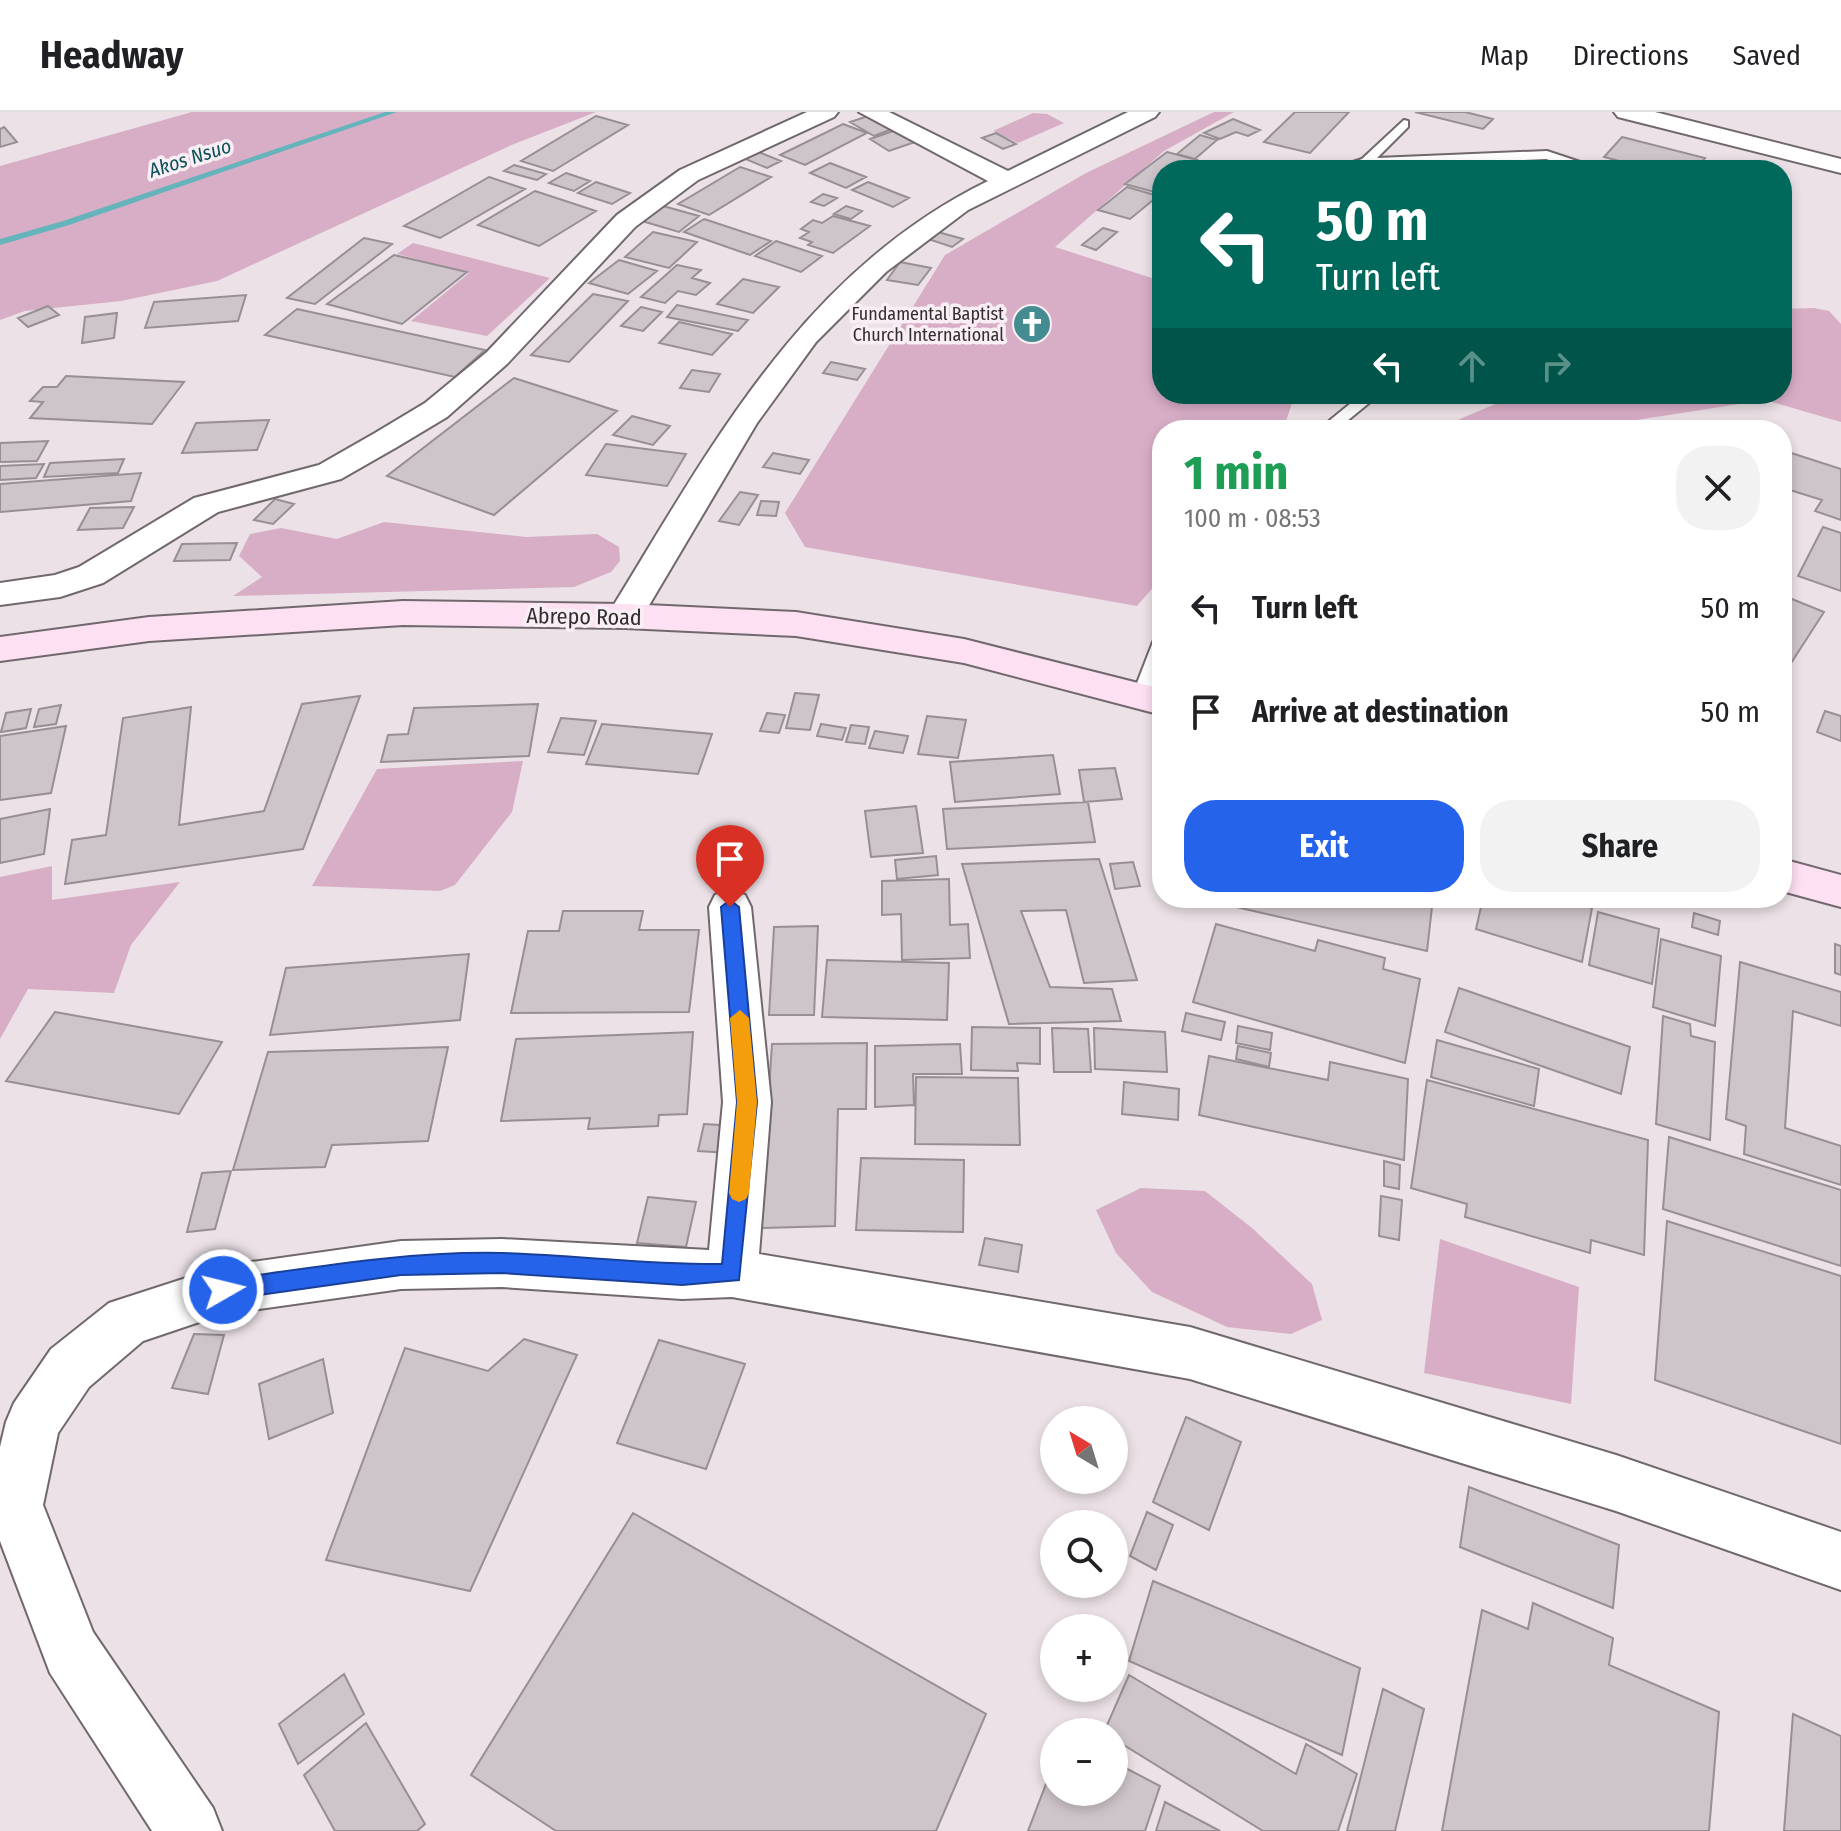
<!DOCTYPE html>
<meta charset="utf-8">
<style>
:root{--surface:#fff;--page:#f2f2f2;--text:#202124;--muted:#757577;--line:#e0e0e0;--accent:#2563eb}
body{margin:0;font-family:"Fira Sans Condensed",sans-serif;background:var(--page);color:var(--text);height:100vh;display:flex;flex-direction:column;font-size:30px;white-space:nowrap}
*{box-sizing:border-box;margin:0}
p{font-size:26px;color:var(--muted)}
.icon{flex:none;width:44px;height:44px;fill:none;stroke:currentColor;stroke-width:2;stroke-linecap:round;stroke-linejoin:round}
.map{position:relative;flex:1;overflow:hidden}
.details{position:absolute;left:1152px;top:308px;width:640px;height:488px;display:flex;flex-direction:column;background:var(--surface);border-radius:32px;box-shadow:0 4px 12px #0003}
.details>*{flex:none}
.banner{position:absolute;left:1152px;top:48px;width:640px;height:244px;border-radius:32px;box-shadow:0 4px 12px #0003;background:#00695c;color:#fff;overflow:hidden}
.needle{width:52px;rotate:322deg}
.controls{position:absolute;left:1040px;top:1294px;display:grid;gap:16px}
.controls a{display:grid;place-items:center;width:88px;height:88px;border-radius:50%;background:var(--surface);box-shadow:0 4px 12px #0003;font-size:40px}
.pin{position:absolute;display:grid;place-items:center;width:68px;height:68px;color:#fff;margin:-82px -34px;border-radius:50% 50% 50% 0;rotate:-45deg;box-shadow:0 0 8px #0007}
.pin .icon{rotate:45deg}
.me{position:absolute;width:88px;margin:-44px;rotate:82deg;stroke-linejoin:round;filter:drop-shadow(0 0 6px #0008)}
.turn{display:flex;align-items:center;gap:28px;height:168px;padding:0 32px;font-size:36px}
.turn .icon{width:104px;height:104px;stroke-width:2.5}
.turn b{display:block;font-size:56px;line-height:68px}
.lanes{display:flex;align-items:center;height:76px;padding:0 32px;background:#0003;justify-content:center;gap:40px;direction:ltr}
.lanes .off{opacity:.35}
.round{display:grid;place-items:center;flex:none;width:84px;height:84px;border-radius:32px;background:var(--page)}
.head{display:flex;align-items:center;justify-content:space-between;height:136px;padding:0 32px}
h1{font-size:48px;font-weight:700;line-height:60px;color:#1e9e55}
.cta{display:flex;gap:16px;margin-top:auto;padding:16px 32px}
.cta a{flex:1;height:92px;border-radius:32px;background:var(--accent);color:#fff;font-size:32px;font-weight:700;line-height:92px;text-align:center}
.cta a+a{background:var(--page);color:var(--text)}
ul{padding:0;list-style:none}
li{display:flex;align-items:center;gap:24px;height:104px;padding:0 32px}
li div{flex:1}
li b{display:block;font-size:30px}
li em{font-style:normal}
header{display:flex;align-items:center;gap:48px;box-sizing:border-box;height:112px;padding:0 40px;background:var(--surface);border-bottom:2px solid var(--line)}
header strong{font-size:38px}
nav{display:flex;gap:44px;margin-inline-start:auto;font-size:28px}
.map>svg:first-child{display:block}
</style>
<header>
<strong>Headway</strong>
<nav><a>Map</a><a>Directions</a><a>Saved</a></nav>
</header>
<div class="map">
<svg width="1841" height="1719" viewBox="0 0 1841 1719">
<rect width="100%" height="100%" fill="#ebe1e6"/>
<path fill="#d8aec7" d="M192 0H596L514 32 217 169 121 189 25 199 0 208V54Z
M1214 0H1234L1164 39 1055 135 1155 167 1162 161V282H1295L1283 318H1162V465L1137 494 805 435 785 401 945 143 1086 61Z
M1033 1 1047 2 1064 11 1018 31 993 19Z
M413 131 550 166 487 224 411 209 469 161 397 142Z
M1814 196 1829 199 1841 212V310L1765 288 1598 314 1595 318H1434L1519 282H1782V197Z
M384 410 526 425 597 422 619 435 620 449 611 460 574 475 233 484 262 465 239 444 250 422 281 416 337 427Z
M523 649 512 700 455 773 440 779 312 774 377 657Z
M52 754V788L180 770 131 833 114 881 28 877 0 927V765Z
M1141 1076 1205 1079 1252 1116 1312 1172 1322 1208 1291 1222 1227 1215 1152 1180 1116 1141 1096 1098Z
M1440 1127 1579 1175 1571 1292 1424 1261Z"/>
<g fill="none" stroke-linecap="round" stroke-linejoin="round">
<path fill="#65b4bb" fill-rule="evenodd" d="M385 0H397L69 113 0 133V127L63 109Z"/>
</g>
<path fill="#cec5ca" stroke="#978f94" stroke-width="2" d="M1295 0H1349L1310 41 1264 30Z
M1415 0H1465L1493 7 1483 17Z
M596 4 628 13 553 59 521 49Z
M868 4 892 17 874 24 850 10Z
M1233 7 1260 18 1248 24 1236 20 1220 27 1204 21Z
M843 12 867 21 805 53 780 43Z
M4 15 17 30 0 35V17Z
M896 18 915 30 889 39 870 27Z
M996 21 1016 32 1003 37 982 26Z
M1200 23 1217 28 1195 47 1177 42Z
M1622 25 1705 46 1695 58H1653L1604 45Z
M756 39 781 49 767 56 743 46Z
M1167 40 1197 48 1185 58H1162V78L1158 81 1125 72Z
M830 51 866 65 846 76 810 61Z
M514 53 546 62 537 68 504 59Z
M740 55 771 65 709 103 678 92Z
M566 61 590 69 574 79 549 71Z
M489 65 525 77 440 126 404 114Z
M596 70 630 81 612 92 578 81Z
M868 70 909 86 893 95 852 78Z
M1127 75 1158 84 1130 107 1098 98Z
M535 79 596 99 539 134 478 113Z
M823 82 837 86 824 94 811 90Z
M663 94 699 104 679 120 642 109Z
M846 94 862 99 851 107 834 102Z
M833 104 870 114 833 141 808 133 812 130 800 126 809 120 801 117 813 108 822 111Z
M704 107 771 129 750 143 684 120Z
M1103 116 1117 120 1096 138 1082 133Z
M653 120 697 130 669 156 625 145Z
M938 120 963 127 952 135 928 127Z
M364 126 392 132 315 192 287 186Z
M776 129 822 144 801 160 755 144Z
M394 143 467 160 402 212 327 192Z
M619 148 657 159 628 182 589 171Z
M900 150 931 156 918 173 887 168Z
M677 153 701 158 692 166 710 171 696 183 678 179 665 191 641 185Z
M743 167 779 175 753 201 717 192Z
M593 182 628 189 569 250 531 243Z
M246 183 238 209 145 216 154 190Z
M677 193 748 208 738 219 667 205Z
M48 194 59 203 28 215 18 206Z
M641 195 662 200 643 219 621 214Z
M297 197 485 238 455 265 265 223Z
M117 201 114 226 82 231 85 205Z
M679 210 732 222 712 243 659 231Z
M831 250 865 257 857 268 823 261Z
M692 258 720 262 709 280 680 276Z
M66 264 184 270 152 312 30 306 43 290 30 289 43 275H57Z
M514 266 617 299 494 403 387 364Z
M632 304 670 314 653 333 613 323Z
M269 308 257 338 182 341 196 311Z
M48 329 37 349 0 350V331Z
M606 332 686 342 667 374 586 363Z
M1782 338 1841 357V408L1815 399 1822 388 1790 378 1782 391Z
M773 341 809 348 800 362 763 355Z
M124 347 118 361 44 365 50 351Z
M44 352 36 366 0 368V354Z
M141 361 131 389 0 400V372Z
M740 380 758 383 739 413 719 409Z
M275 387 294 392 273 412 254 408Z
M761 389 779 390 776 404 757 403Z
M134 395 123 416 78 418 90 396Z
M1823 415 1841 421V479L1798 464Z
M237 431 230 448 174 449 182 432Z
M1782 483 1824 500 1784 562 1782 561Z
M795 581 819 583 810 618 786 616Z
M360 584 303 737 65 772 72 728 106 723 123 606 191 595 179 713 264 699 302 592Z
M538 592 529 644 381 650 388 623 408 622 414 596Z
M61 593 56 612 34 615 39 597Z
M31 597 26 616 1 620 6 601Z
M1825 599 1841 604V629L1817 620Z
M767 601 785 603 779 621 760 619Z
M927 604 966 608 958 646 918 642Z
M561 606 596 609 584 643 548 640Z
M602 612 712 622 698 662 586 652Z
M821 612 846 616 842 628 817 624Z
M851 613 869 615 865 632 846 630Z
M66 614 51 681 0 688V624Z
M875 619 908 624 903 641 869 636Z
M1053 643 1060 682 955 690 950 650Z
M1115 656 1122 687 1084 690 1079 658Z
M1088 690 1095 730 947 737 943 697Z
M916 694 923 741 871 745 865 699Z
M50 697 44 742 0 751V707Z
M936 744 938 763 897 767 895 748Z
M1099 747 1137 868 1084 871 1066 798 1021 799 1050 875 1112 877 1121 909 1009 912 962 752Z
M1133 750 1140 774 1115 777 1110 752Z
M949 767 950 813 968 812 970 846 902 848 901 802 882 803V769Z
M1197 786H1433L1427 839Z
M1483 786H1558L1592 796 1582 850 1476 817Z
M563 799H643L639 818H699L689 900 511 901 528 819H559Z
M1598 800 1659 817 1652 872 1589 853Z
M1694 801 1720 809 1718 823 1692 815Z
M1216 812 1315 839 1318 828 1385 846 1383 857 1420 867 1405 951 1193 890Z
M818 814 814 903H769L774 815Z
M1661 827 1721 844 1715 914 1653 895Z
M1835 832 1841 834V863L1835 861Z
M469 842 460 908 270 923 286 856Z
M827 848 949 851 947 908 822 905Z
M1740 850 1841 880V914L1793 899 1785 1016 1841 1034V1073L1744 1042 1746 1014 1726 1007Z
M1459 876 1630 935 1621 982 1445 920Z
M55 900 222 930 179 1002 6 969Z
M1186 901 1225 910 1221 928 1182 919Z
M1663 904 1690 912 1691 924 1715 930 1710 1028 1656 1012Z
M1238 914 1272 921 1270 938 1236 931Z
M972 915 1040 916V952L1017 951 1018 959 971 958Z
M1052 916 1088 917 1091 960H1054Z
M1094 916 1165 920 1167 960 1095 957Z
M693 920 687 1002 659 1003 658 1014 588 1017 590 1006 501 1009 516 927Z
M1437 928 1539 957 1534 994 1431 965Z
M867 931 866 997H838L835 1114 760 1116 772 932Z
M960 932 962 962H913L914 993 875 995V934Z
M1238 934 1271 941 1269 955 1236 947Z
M448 935 428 1029 332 1033 325 1055 233 1058 268 940Z
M1209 944 1328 968 1330 950 1408 967 1404 1048 1199 1003Z
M916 965 1018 966 1020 1033 915 1032Z
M1427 968 1648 1028 1644 1143 1591 1128 1590 1141 1465 1105 1467 1092 1411 1076Z
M1124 970 1179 977 1178 1008 1122 1002Z
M704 1012 735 1014 730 1041 698 1039Z
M1669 1025 1841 1078V1154L1663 1097Z
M861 1046 964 1048 963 1120 856 1118Z
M1384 1049 1400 1053 1399 1077 1384 1074Z
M231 1059 215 1117 187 1120 202 1061Z
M1381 1084 1402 1088 1399 1128 1379 1124Z
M648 1085 696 1090 686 1135 637 1131Z
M1667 1109 1841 1164V1332L1655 1268Z
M985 1126 1022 1133 1018 1160 979 1153Z
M194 1222 224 1223 208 1282 172 1276Z
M524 1227 577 1243 470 1479 326 1448 405 1236 488 1259Z
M659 1228 745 1252 706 1357 617 1331Z
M323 1247 333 1301 269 1327 259 1272Z
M1186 1305 1241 1330 1209 1418 1153 1390Z
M1469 1375 1619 1433 1613 1496 1460 1435Z
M1147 1400 1173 1413 1156 1458 1130 1444Z
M633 1401 986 1602 936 1719H556L471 1663Z
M1153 1469 1360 1556 1342 1643 1129 1549Z
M1533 1491 1613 1526 1609 1553 1719 1600 1709 1719H1442L1482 1498 1528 1517Z
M344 1562 364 1602 298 1652 279 1612Z
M1129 1563 1296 1662 1306 1632 1357 1662 1338 1719H1263L1114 1627V1620H1104Z
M1383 1577 1424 1597 1395 1719H1347Z
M1793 1602 1841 1624V1719H1784Z
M366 1611 425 1712 417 1719H335L304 1663Z
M1114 1650 1160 1674 1145 1719H1028L1054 1651V1680H1114Z
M1165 1690 1220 1719H1156Z"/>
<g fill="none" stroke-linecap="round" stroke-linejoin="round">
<g stroke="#71686d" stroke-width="4">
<path id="service" d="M1404 8 1408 9V15L1377 46 1547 39 1604 58H1585L1546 47 1329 58 1362 47Z
M1362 282H1380L1336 318H1318Z
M1162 524C1162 542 1163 584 1141 590L1134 589 1132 584 1153 530Z"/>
</g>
<g stroke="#71686d" stroke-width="4">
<path id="minor" d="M807 0H838L834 5 698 68 635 115 507 252 447 305 397 335 341 367 218 400 103 471 60 485 0 493V471L55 463 79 455 194 386 319 353 375 321 425 291 487 240 617 103 680 58Z
M859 0H889L1008 59 1128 0H1159L1155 5 968 98 886 160 816 230 757 311 638 512 625 516 612 512 607 504C711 335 802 160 988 69Z
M1614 0H1655L1841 47V61L1618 5Z
M730 778 745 783 751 795 771 990 759 1142 1190 1215 1616 1343 1841 1420V1478L1616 1399 1190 1267 732 1185 682 1187 502 1175 401 1177 223 1202 143 1229 89 1275 58 1321 43 1393 93 1520 213 1696 222 1719H152L50 1561 0 1429V1335L6 1310 14 1291 51 1237 109 1191 223 1154 401 1129 502 1127 709 1138 723 990 709 795 715 783Z"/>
</g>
<g stroke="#71686d" stroke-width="4">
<path id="secondary" d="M403 489 625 492 796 500 964 527 1162 577V603L964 551 796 524 625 516 403 513 149 529 0 549V525L149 505Z
M1782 747 1841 763V795L1782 779Z"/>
</g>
<use href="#service" fill="#fff" fill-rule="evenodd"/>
<use href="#minor" fill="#fff" fill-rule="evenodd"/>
<use href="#secondary" fill="#fde0f2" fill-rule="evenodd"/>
</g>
<path fill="#2563eb" stroke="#184099" stroke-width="2" d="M730 788 739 795 757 990 739 1168 682 1173 502 1161 401 1163 223 1188 215 1185 212 1178 215 1171 223 1168C316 1155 408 1139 502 1141 576 1143 649 1153 722 1152L737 990 721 795Z"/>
<path fill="#f59e0b" d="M740 898 749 906 757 990 749 1081 746 1087 739 1090 732 1087 729 1081 737 990 730 906Z"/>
<defs>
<g id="church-disc" transform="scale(2)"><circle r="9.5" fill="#448c92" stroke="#f8eef4"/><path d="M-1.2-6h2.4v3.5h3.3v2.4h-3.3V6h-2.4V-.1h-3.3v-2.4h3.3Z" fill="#fff"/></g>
</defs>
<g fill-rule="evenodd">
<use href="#church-disc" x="1032" y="212"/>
</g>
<g text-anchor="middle" stroke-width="7" stroke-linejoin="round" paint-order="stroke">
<g font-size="18" fill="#322e31" stroke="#f8eef4" text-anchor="end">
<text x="1004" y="208">Fundamental Baptist<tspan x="1004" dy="21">Church International</tspan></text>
</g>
<g font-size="20" font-style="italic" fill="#0b5358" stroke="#f8eef4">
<text transform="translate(190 46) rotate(-18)" y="7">Akos Nsuo</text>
</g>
<g font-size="22" fill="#322e31" stroke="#f8eef4">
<text transform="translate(584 504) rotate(1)" y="8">Abrepo Road</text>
</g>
</g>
</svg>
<div class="controls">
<a><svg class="needle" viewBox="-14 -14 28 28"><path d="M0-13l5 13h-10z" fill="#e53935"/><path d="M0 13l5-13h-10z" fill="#757577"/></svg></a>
<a><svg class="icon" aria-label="search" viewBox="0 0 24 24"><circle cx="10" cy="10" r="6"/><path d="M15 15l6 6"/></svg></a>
<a>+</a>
<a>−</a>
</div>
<div class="pin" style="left:730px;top:795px;background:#d93025"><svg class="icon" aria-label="arrive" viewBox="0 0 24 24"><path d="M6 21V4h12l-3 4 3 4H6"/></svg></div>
<svg class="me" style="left:223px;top:1178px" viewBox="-20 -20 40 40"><circle r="17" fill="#2563eb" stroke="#fff" stroke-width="3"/><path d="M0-11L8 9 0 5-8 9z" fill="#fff"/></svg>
<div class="banner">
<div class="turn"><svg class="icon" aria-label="left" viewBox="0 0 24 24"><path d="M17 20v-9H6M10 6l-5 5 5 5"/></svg><div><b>50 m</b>Turn left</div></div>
<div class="lanes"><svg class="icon" aria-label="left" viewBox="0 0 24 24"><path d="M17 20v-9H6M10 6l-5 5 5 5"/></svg><svg class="icon off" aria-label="ahead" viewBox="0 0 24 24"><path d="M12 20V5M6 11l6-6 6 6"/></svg><svg class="icon off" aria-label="right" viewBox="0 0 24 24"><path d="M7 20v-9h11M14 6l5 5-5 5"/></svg></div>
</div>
<section class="details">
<div class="head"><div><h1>1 min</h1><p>100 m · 08:53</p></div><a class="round"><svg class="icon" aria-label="close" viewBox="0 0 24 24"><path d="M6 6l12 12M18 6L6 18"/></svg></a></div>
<ul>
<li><svg class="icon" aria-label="left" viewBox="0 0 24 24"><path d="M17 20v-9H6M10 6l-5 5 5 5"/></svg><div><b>Turn left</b></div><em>50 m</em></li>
<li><svg class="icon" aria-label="arrive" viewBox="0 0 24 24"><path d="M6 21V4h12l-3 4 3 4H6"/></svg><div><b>Arrive at destination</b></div><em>50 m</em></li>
</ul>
<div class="cta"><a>Exit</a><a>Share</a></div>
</section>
</div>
